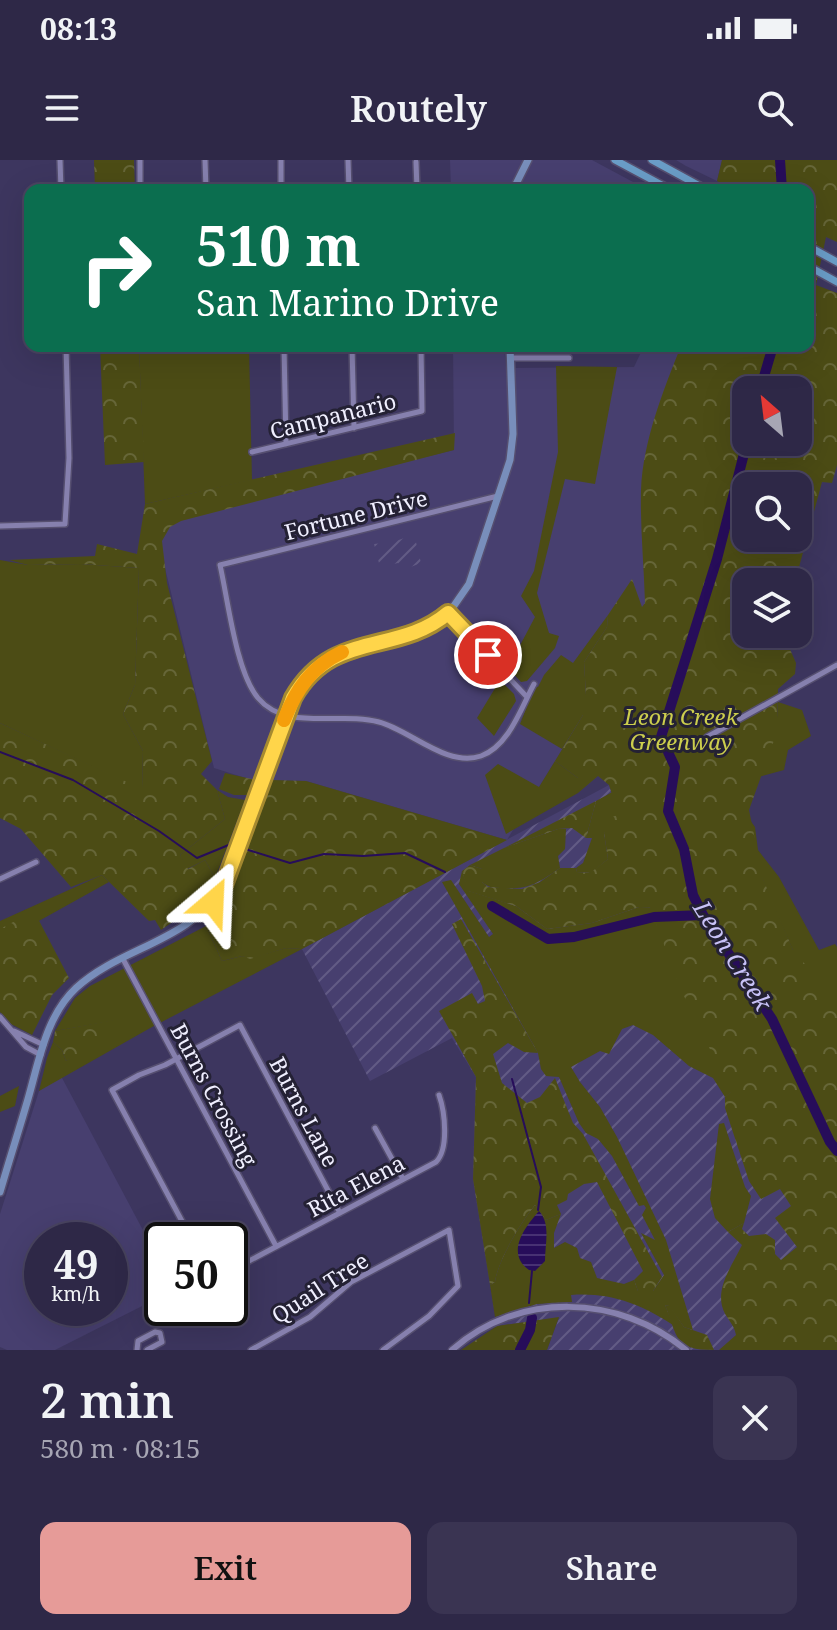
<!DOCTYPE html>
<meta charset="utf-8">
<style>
:root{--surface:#2e2847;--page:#3a3452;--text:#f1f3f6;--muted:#a7a6b4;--line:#494460;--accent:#e69b98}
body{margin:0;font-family:"Noto Serif",serif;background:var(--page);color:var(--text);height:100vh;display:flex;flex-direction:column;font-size:30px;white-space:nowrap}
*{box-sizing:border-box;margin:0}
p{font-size:26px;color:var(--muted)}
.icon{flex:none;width:44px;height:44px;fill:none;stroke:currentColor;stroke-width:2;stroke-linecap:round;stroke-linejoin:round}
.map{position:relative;height:1190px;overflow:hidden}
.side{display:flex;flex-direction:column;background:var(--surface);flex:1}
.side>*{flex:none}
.banner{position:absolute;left:24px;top:24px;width:790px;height:168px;border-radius:16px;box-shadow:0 8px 32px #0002,0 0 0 2px var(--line);background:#0b6e4f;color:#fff;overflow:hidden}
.needle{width:52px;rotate:332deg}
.controls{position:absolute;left:732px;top:216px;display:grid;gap:16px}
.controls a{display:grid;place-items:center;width:80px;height:80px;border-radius:16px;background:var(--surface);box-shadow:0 8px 32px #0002,0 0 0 2px var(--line);font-size:40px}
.speed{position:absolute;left:24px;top:1062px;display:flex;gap:16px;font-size:40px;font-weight:700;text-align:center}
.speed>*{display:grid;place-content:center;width:104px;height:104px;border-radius:50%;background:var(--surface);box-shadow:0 8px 32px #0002,0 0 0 2px var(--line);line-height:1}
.speed small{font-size:20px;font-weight:400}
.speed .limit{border:4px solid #111;border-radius:12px;background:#fff;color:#111}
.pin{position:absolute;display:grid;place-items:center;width:68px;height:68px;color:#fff;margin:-34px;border:4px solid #fff;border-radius:50%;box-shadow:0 2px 8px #0007}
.me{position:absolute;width:88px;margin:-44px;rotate:26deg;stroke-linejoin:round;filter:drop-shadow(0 0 6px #0008)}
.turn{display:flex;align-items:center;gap:28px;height:168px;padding:0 40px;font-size:36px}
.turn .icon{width:104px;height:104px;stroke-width:2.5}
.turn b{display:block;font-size:56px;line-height:68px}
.round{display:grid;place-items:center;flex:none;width:84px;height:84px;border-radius:16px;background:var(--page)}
.overview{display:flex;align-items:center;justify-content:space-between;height:136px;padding:0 40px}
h1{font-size:48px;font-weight:600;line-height:60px}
.action{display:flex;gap:16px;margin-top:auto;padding:16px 40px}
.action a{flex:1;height:92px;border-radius:16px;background:var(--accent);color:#111;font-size:32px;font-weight:600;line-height:92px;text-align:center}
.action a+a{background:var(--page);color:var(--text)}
.status{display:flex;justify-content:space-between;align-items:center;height:56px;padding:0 40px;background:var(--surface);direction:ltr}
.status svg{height:22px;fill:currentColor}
header{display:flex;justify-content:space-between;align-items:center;height:104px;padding:0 40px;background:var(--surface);font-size:36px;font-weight:600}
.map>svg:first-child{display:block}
</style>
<div class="status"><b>08:13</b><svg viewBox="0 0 49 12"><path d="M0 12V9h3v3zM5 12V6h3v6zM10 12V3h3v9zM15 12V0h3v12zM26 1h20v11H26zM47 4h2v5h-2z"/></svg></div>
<header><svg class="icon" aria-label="menu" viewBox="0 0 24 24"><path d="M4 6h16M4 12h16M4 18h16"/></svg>Routely<svg class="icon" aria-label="search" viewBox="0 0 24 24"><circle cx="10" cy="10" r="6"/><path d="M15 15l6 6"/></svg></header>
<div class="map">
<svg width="837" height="1190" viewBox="0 0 837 1190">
<defs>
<pattern id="industrial-furrows" width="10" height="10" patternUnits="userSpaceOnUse" patternTransform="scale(2)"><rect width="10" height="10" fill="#473f6f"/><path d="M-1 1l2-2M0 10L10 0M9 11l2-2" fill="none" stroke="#625b85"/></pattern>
<pattern id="forest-crowns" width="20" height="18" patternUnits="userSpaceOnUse" patternTransform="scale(2)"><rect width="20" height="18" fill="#4c4c15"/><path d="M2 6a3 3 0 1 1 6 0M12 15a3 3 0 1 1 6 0" fill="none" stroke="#666638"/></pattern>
<pattern id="water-rules" width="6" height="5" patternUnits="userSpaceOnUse" patternTransform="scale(2)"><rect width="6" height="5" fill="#270d5a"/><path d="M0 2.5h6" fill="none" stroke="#473173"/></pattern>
</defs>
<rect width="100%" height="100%" fill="#3d365f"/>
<path fill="#473f6f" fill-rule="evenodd" d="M450 0H592L648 30H451Z
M676 0H722L717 21 686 6Z
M453 186H504L506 208 634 207 644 186H681L645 443 607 516 507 680 306 621 252 620 214 608 154 363 454 290Z
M61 916 162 1106V1136L55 1190H7L0 1187V1054L39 931ZM42 1080H110V1148H42Z"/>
<path fill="url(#industrial-furrows)" d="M410 376 411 379 415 378 421 403 408 408 407 405 399 407 398 403 380 407 374 384 393 382Z
M609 625 651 750 835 1124 837 1190H547L559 1158 497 1166 473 1019 476 917 452 878 370 921 302 789Z"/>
<path fill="#4c4c15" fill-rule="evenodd" d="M139 186H249L252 320 145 344Z
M556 206 617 207 595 324 565 319 537 433 549 473 559 476 555 488 527 521 521 522 508 508 535 457 521 436 534 411 558 292Z
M0 400 28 405 81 404 139 408 135 525 123 554 143 591 142 630 0 563Z
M608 455 607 467 584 502 586 535 583 555 562 589 520 564 535 526 538 527 544 515 561 495 573 503Z
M500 520 514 534 516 541 494 576 477 558Z
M778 542 802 550 811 576 788 590 784 610 755 618 746 637 745 653 755 667 758 690 779 717 819 790 835 784 837 787V1068L818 1064C798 1017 779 961 737 928L725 937 713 918 689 906 653 875 633 865 622 869 609 894 600 891 571 907 580 922 600 947 617 977 666 1080 693 1170 684 1167 669 1146 665 1145 673 1165C641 1144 610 1132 571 1135L572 1142 537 1144 495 1157 490 1125 495 1122C498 1100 521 1062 535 1045L546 1060 561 1054 554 1073V1088L565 1082 577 1088 580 1098 591 1102 597 1118 624 1124 634 1120 638 1131H653L664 1115 641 1073 655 1080 642 1055 646 1048 644 1045 639 1046 612 996 598 979 586 973 579 963 559 917 546 916 541 909 538 893 442 722 451 720 489 777 493 774 459 724 462 711 469 731 516 746 547 769 592 763 639 747 679 748 686 763 706 764 732 805 714 821 707 856 750 877C773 844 767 831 754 796L773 800 793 790C780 760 729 652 743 625 747 618 755 613 760 606 775 585 777 567 778 542ZM539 1065C546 1076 543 1095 532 1102L524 1094V1087L534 1066Z
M676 597 604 673 608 699 591 713 577 712 576 708 583 703 592 678H586L596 641Z
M555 601 578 618V633L506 674 485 615 498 604 539 627Z
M217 630 228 637 245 640 215 718 205 700 187 709 180 695 225 659Z
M558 669H566L565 689 558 696 560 708C537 724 528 730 500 728 492 727 489 728 482 722V709L470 705 504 688Z
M102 715 109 722 37 762 0 777V761Z
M206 766 222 801 242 796 250 798 286 788 302 789 152 867 39 931 47 898 53 882 62 890 66 901 128 858 55 871 75 838 90 826Z
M19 926 15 946 0 952V936Z
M724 963 745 1027 751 1036 744 1063 728 1072 715 1058 710 1039 719 964Z"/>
<path fill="url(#forest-crowns)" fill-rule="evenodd" d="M94 0H134L135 30H95Z
M722 0H837V82L826 77 816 125 837 133V305L832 323 822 322 795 422H746V474H793L789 487 796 503 795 514 778 529 777 572 749 650 763 719 793 790 837 842V1190H719L736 1175C734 1163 725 1158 722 1146 717 1125 733 1104 742 1085L728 1072 744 1063 742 1069 749 1076 766 1074 775 1080V1094L781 1100 797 1087 775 1058 791 1046 780 1029 761 1039 749 1021 725 948V937L731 932 681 830 650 747H639L592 763 547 769 516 746 468 731 462 711 470 705 482 709V722L488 727 522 729 540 722 560 708H576L577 712 590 713 608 699 604 673 611 657 619 655 609 625 598 616 578 633V618L555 601 583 555 575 537 586 535 584 502 607 467 608 455 632 419 642 447 645 443C644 406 640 367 641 330 643 281 663 231 681 186H808V30H733L717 21ZM746 230H798V282H746ZM746 326H798V378H746Z
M100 186H139L144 302 105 305Z
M455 273 454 290 181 361 170 367 162 381 167 423 212 601 201 614 217 630 225 659 180 695 188 709 205 700 215 718 204 740 161 770 155 760 149 761 102 715 71 727 21 669 0 658V563L142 629 143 591 123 554 135 525 139 408 81 404 28 405 9 400 95 396 97 384 137 394 145 344Z
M225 613 256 620 250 635H234L219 629Z
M272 620 306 621 507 680 302 789 286 788 250 799 242 796 222 801 206 766 234 725Z
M596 641 586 678 572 668 558 669 504 688Z
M34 751 69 818 52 835 32 875 11 864 0 852V769Z
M461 759 538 893 524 892 508 883 493 894 502 923 527 943 540 937 555 918 573 963 583 974 662 1117 653 1131H638L634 1120 643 1111 597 1022 584 1024 568 1034 567 1040 557 1045 561 1054 546 1060 535 1045C521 1062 498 1100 495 1122L490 1125 473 1019 476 917 439 851 472 833 478 844 485 841 482 826 452 764Z
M129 857V866L66 901 62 890 53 882 55 871Z
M665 1145 670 1146 684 1167 707 1175 714 1190C674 1190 678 1178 665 1145Z
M559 1157 547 1190H461L497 1166Z"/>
<path fill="url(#water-rules)" d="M539 1051C551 1064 545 1083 545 1101L535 1111 529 1110C505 1093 525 1067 539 1051Z"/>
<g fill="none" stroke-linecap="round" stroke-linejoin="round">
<path stroke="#270d5a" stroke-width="2" d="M0 592 73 620 159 671 197 698 231 684 236 686
M242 688 290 703 324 694 363 696 405 693 445 712
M512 919 541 1027 538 1050
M529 1143 532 1111"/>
<path stroke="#270d5a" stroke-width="10" d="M780 0 782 30
M760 230 773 186
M665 585 661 577 717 399 747 282
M668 592 675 607 668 651 684 689 693 735 703 755 772 859 830 982 837 991
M492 746 548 779 574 777 654 757 703 755
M520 1190 530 1170 532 1158"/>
<g stroke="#564f70" stroke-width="8">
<path id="minor" d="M60 0 61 30
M140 0V30
M205 0 206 30
M281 0V30
M348 0 349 30
M416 2 417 30
M284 186 286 284
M352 186 354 268
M510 198H569
M252 292 422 251 421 186
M498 336 220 405C228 440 236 512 258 538 286 572 341 551 379 562 410 570 447 608 481 596 509 586 521 548 534 524
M0 366 65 364 69 298 66 186
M448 453 527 537
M707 577 837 505
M0 719 36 702
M123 799 276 1086
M0 857 26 887 41 895
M14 871 44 885
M375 968 403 1019
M192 1080 112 930 139 915 165 905 240 865 340 1053
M230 1111 436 1002C449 989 445 952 439 935
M137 1190 138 1181 155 1172 160 1173 162 1182 147 1190
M251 1190 310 1157 351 1122 449 1070 458 1126 429 1156 383 1190"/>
</g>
<g stroke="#564f70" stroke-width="9">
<path id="tertiary" d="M452 1190C518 1131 619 1134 686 1190"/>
</g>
<g stroke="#564f70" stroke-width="10">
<path id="secondary" d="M513 30 528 0
M0 1032C9 1001 19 970 28 939 39 901 46 856 76 828 122 786 189 783 224 725L285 557 303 522 325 501 343 492 410 474 436 462 451 450 469 424 510 300 513 274 510 186"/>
</g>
<g stroke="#564f70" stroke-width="10">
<path id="primary" d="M615 0 671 30
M652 0 707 30
M808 86 837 102
M808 106 837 122"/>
</g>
<use href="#minor" stroke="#8680ae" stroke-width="5"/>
<use href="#tertiary" stroke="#8680ae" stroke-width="6"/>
<use href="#secondary" stroke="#788ebb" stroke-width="7"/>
<use href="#primary" stroke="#6a9dc7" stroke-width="7"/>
</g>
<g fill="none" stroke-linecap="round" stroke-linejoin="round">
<g stroke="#a68a30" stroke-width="20">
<path id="route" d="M213 742 224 725 293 538C332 469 397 496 448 453L488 495"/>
</g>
<use href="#route" stroke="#ffd54a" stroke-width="14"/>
<path stroke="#f59e0b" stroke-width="14" d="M284 560C296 530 311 507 342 492"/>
</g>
<g text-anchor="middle" stroke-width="6" stroke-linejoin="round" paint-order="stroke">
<g font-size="22" fill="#f0efff" stroke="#242134">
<text transform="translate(333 256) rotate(-14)" y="8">Campanario</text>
<text transform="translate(356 355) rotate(-14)" y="8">Fortune Drive</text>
<text transform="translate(214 935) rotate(62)" y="8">Burns Crossing</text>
<text transform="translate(304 952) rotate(62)" y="8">Burns Lane</text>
<text transform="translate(356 1026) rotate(-28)" y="8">Rita Elena</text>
<text transform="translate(320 1128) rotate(-33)" y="8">Quail Tree</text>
</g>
<g font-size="22" font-style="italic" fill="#ccce4d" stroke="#242134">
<text x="681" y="565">Leon Creek<tspan x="681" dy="25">Greenway</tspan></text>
</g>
<g font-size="24" font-style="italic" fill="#c8c2f7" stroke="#242134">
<text transform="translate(732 796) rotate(58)" y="8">Leon Creek</text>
</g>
</g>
</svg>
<div class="controls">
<a><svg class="needle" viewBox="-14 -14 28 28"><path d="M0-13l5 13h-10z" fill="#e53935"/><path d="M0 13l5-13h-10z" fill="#a7a6b4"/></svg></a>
<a><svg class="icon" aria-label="search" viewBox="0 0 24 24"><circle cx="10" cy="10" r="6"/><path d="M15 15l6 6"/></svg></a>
<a><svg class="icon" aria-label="layers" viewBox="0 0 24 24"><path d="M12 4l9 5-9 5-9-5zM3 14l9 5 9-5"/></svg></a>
</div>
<div class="speed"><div>49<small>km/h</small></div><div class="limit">50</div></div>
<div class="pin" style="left:488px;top:495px;background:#d93025"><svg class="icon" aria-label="arrive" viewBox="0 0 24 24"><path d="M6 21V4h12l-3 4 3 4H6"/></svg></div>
<svg class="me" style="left:213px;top:742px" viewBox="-20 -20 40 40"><path d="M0-17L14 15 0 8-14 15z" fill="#ffd54a" stroke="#fff" stroke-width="4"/></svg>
<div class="banner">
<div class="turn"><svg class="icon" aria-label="right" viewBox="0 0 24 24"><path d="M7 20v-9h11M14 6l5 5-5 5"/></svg><div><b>510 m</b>San Marino Drive</div></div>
</div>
</div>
<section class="side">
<div class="overview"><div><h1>2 min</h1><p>580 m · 08:15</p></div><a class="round"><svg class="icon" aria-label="close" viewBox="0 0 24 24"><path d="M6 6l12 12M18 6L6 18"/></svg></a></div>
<div class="action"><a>Exit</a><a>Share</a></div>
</section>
